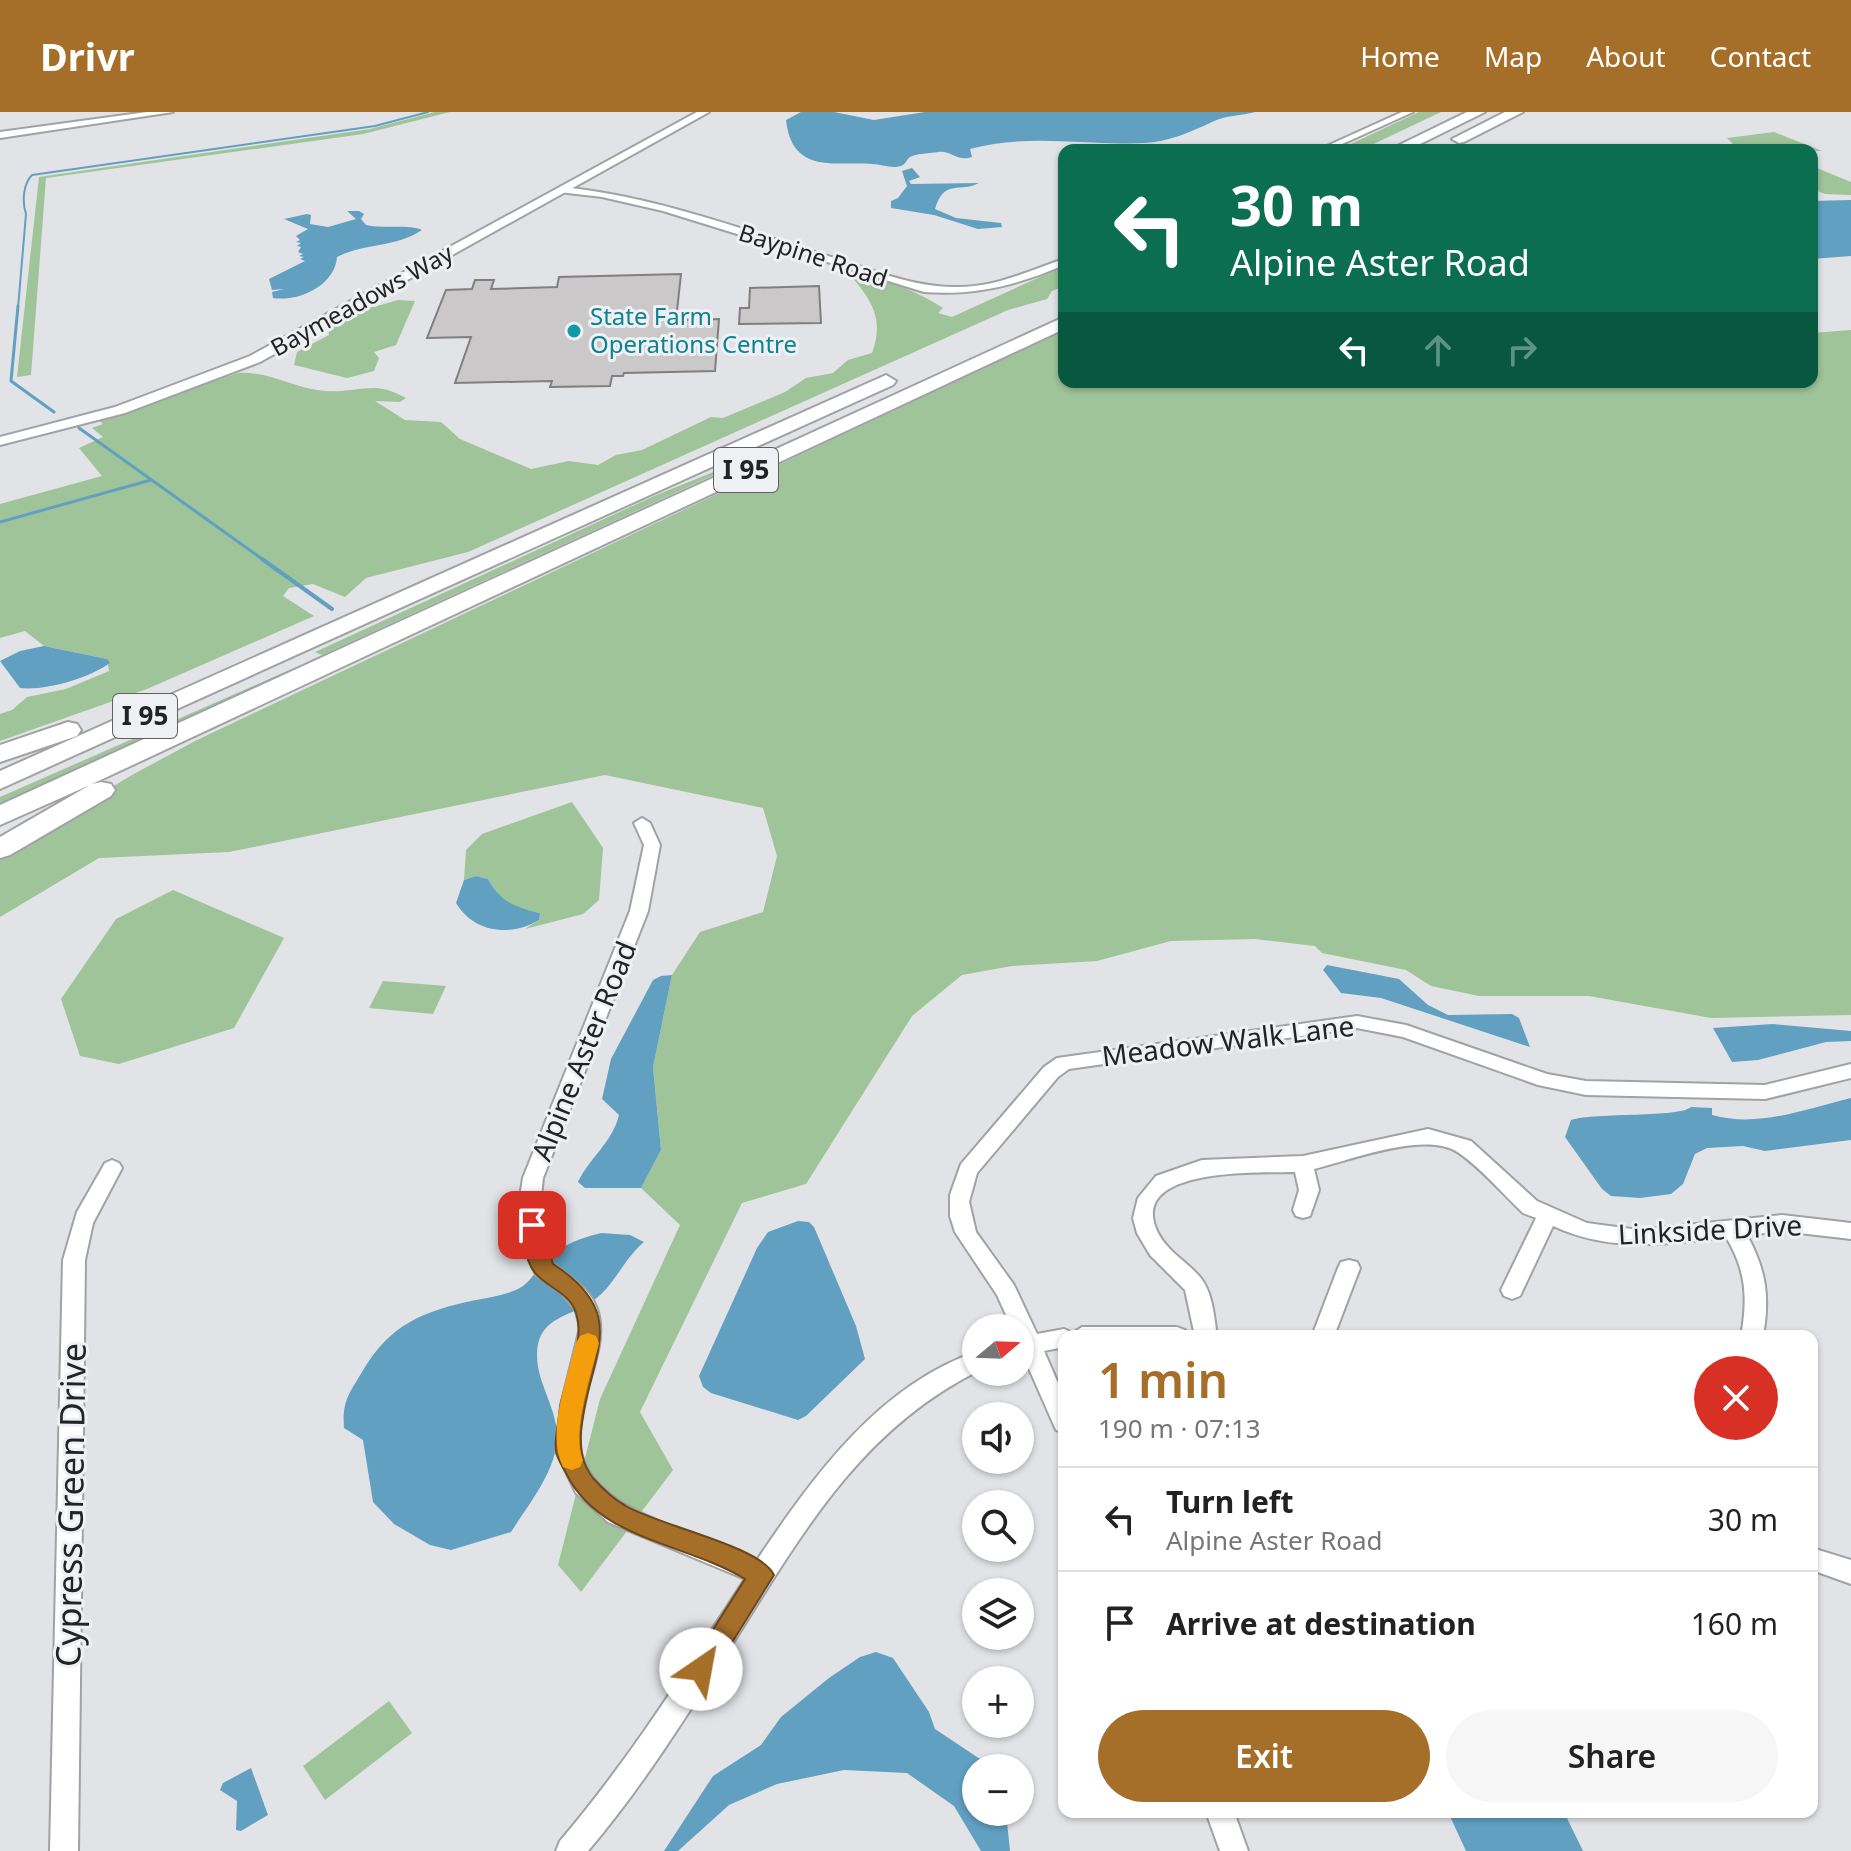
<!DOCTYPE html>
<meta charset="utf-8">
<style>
:root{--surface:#fff;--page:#f6f6f6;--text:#222;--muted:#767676;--line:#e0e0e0;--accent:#a56e29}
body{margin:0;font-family:"Noto Sans",sans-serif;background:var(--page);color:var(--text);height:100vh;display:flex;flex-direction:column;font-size:30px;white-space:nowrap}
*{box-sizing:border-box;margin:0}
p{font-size:26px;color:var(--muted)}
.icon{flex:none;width:44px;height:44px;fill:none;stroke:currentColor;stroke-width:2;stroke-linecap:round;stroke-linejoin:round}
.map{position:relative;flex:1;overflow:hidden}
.details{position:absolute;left:1058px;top:1218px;width:760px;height:488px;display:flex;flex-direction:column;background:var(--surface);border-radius:16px;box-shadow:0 2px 6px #0004}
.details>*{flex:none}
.guide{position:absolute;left:1058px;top:32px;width:760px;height:244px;border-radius:16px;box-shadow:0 2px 6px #0004;background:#0b6e4f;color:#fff;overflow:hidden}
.needle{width:52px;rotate:71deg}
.buttons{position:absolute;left:962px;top:1202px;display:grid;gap:16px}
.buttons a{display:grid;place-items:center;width:72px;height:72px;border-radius:50%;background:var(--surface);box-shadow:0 2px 6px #0004;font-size:40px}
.pin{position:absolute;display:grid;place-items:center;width:68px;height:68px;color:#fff;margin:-34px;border-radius:16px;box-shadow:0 4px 12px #0006}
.me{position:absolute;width:88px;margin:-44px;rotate:33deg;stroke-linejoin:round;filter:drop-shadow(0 0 6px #0008)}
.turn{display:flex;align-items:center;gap:28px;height:168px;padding:0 40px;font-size:36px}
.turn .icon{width:104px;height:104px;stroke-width:2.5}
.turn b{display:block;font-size:56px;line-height:68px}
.lanes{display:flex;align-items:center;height:76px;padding:0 40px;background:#0003;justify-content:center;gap:40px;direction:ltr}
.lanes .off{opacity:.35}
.round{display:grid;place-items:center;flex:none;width:84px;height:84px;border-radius:42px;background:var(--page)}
.head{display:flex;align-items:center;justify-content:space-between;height:136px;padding:0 40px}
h1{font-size:48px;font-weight:600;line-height:60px;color:var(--accent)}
.button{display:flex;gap:16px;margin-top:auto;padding:16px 40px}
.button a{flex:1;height:92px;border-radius:48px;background:var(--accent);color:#fff;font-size:32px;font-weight:600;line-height:92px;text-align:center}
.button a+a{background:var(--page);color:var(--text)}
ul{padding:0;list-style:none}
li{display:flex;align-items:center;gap:24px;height:104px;padding:0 40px;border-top:2px solid var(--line)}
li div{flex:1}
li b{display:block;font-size:30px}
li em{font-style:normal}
header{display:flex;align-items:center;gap:48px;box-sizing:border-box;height:112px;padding:0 40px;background:var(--accent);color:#fff}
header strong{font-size:38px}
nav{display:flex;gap:44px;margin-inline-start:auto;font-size:28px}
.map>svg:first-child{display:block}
</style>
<header>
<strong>Drivr</strong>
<nav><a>Home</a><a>Map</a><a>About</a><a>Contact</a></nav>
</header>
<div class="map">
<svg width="1851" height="1739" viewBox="0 0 1851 1739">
<rect width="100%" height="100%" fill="#e1e3e6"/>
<path fill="#9fc499" d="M435 0H450L363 22 46 66 31 263 17 265 39 65 370 17Z
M1419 0H1441L1361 38H1338Z
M1774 20 1822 39 1739 38 1727 26Z
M1812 54 1851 70V83L1825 82 1812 77Z
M1064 154V174L1052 179 1047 187 1008 198 468 440 366 466 345 485 313 472 289 476 283 484 314 504 147 577 0 629V602L12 598 27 585 66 577 109 559 107 547 44 534 25 519 0 526V392L102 364 79 336 103 325 92 316 103 312 99 308 238 261C269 259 295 277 325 279 360 281 373 267 406 286L400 290 375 289 405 308 441 310 460 327 531 357 569 349 598 353 616 343 642 338 711 305 723 306 785 280 806 266 833 261 848 248 872 241C884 208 873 190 851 164 882 164 918 180 943 196L938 201 952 205Z
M398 188 415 189 396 233 374 240 379 246 374 259 347 266 294 253 297 240 329 223 328 213 364 195H374Z
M1064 218V270H1812V221L1851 218V903L1711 906 1589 884H1479L1431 874 1406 858 1322 841 1315 834 1255 827 1171 829 1097 849 1012 854 962 863 912 904 806 1072 742 1091 640 1300 673 1358 581 1480 558 1453 600 1287 680 1113 641 1076 661 1038 653 955 672 863 700 820 763 800 777 744 763 696 605 663 229 740 99 746 0 805V742L132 663 197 628Z
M775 335 322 543 315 540 654 384Z
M292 557 265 570 0 692V685Z
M572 690 603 736 599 788 583 802 525 817 539 808 540 801C512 795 502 792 488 767L476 764 464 768 466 738 482 722Z
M173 778 284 826 234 916 119 952 80 944 61 887 116 807Z
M383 869 446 874 433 902 369 896Z
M389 1589 412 1621 325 1688 303 1654Z"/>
<path fill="#62a0c2" d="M801 0H834L874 8 925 0H1255C1241 4 1226 3 1212 10 1191 20 1168 30 1144 31 1087 34 1026 21 970 37L972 45C957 50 951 38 938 40 931 41 915 42 910 45 907 47 906 51 903 53 893 58 882 52 872 52 835 49 792 63 786 8Z
M912 56 920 65 909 69 911 72 979 71C961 81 944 66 935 97L956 106 1001 111 1002 115 978 117 934 103 891 96V89L898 86 907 74 902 59Z
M1851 88V144L1812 147V89Z
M347 99H359L364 102 361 107 366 113C382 117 411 112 422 118 395 136 364 131 337 145 335 173 300 190 273 186L272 180 284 177 272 178 269 167 305 149 300 147 304 145 299 144 303 142 298 140 301 135 297 134 301 131 296 130 300 128 296 124 308 117 284 107 307 102 311 103 310 112 328 115 356 107Z
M44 534 107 547 110 551C89 566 46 579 20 576L0 549 20 539Z
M476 764 488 767C500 790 515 795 540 801L539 808C511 825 474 821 456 791L464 768Z
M1327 853 1399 867 1428 893 1448 903 1512 902 1519 906 1530 935 1381 886 1341 881 1323 858Z
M672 863 653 955 661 1038 641 1076H585L578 1070C590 1045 612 1031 619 1003L602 987 611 947 653 868 661 864Z
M1773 912 1851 919V929L1826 930 1758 948 1732 950 1713 916Z
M1851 986V1028L1765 1039 1743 1034 1707 1036 1695 1042 1683 1072 1671 1082 1640 1086 1611 1084 1602 1077 1565 1025 1571 1008C1597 1000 1679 1006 1691 995L1712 996V1003C1759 1016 1805 997 1851 986Z
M798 1109 809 1110 814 1115 856 1214 865 1247 806 1304 798 1308 711 1281 703 1275 699 1264 757 1136 768 1120Z
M601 1121 630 1123 644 1130C622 1148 614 1177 588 1192 569 1204 544 1206 538 1232 532 1265 555 1290 557 1321 559 1356 529 1392 511 1420L451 1438 430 1433 394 1412 373 1390 363 1328 344 1316C342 1289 349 1282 362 1260 390 1212 423 1199 476 1188 492 1185 509 1183 523 1174 530 1169 537 1158 543 1152 561 1133 577 1127 601 1121Z
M876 1540 893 1546 929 1600 935 1617 983 1649 987 1656H976V1700H1006L1010 1739H981L954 1694 907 1661 844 1658 777 1672 729 1693 678 1739H664L713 1664 761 1633 781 1605 829 1566 860 1545Z
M251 1656 268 1703 241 1719 236 1718 237 1689 220 1678 223 1671Z
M1448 1700H1564L1583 1739H1466Z"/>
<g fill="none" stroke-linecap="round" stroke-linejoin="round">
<path stroke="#62a0c2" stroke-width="2" d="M18 196 26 102C22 90 23 72 32 63L375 14 428 0"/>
<path stroke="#62a0c2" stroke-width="3" d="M18 194 11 269 54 300
M79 316 265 449
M0 410 151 368"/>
<path stroke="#62a0c2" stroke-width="4" d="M262 447 332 497"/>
</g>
<path fill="#cbc8ca" stroke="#817e80" stroke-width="2" d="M681 162 676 208 719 207 715 259 624 261 623 264H612L610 274 550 275 552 269 455 271 471 225 427 226 446 178 472 177 475 168H494L491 177 557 175 559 165Z
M819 174 821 211 739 212 740 196H749L750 176Z"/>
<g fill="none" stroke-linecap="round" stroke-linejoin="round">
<g stroke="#a0a2a5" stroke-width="4">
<path id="minor" d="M1402 0H1413L1329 38H1318Z
M562 75C653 84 741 117 828 144 870 157 914 176 958 175 997 175 1028 159 1064 147V153C1018 173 974 184 924 180L663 99 602 85 559 80Z
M642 706 650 711 660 733 648 799 543 1066C540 1087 538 1139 556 1154 571 1167 590 1176 597 1197 607 1225 592 1258 585 1286 582 1300 577 1326 581 1341 598 1406 706 1419 757 1448 813 1365 878 1274 976 1240V1260C862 1318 804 1418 738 1523 691 1597 645 1672 588 1739H556L560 1729C630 1647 686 1557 745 1467L608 1410 576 1381 556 1339 561 1293 580 1216 576 1199 562 1181 536 1163 524 1135 519 1091 523 1066 630 799 644 733 634 711Z
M1357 904 1406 913 1547 962 1586 969 1765 973 1851 952V966L1765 987 1586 983 1538 973 1403 925 1357 916 1069 957 1058 965 977 1061 969 1090 976 1120 1014 1173 1037 1222 1064 1217 1073 1221 1082 1215H1177L1185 1218 1188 1224H1064V1235L1044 1239 1064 1285V1321L1056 1318 1023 1243H1020V1216H1012L997 1183 955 1120 950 1104V1083L961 1052 1044 955 1057 946Z
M1428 1017 1471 1029 1537 1089 1587 1111 1639 1118 1782 1103 1851 1111V1127L1782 1119 1747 1123C1766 1158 1770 1185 1763 1224H1741C1748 1186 1746 1158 1726 1125 1664 1132 1612 1141 1553 1114L1520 1184 1512 1187 1504 1184 1501 1178 1536 1106 1523 1101C1502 1081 1482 1057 1459 1041 1426 1018 1351 1048 1314 1057L1319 1078 1310 1104 1303 1106 1296 1104 1293 1098 1299 1078 1295 1060C1261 1061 1125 1054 1158 1121 1167 1139 1187 1150 1200 1165 1213 1181 1214 1205 1217 1224H1195L1185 1178 1150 1143 1137 1121 1133 1106 1138 1086 1156 1064 1202 1048 1303 1044Z
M112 1048 119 1051 122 1056 93 1111 85 1148 78 1739H50L63 1148 77 1100 105 1051Z
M1349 1148 1357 1150 1360 1156 1334 1224H1312L1338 1156 1341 1150Z
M1812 1436 1851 1448V1472L1812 1458Z
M1206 1700H1234L1248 1739H1220Z"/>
</g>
<g stroke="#a0a2a5" stroke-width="4">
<path id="tertiary" d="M147 0H173L0 26V20Z
M697 0H709L260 250 125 301 0 333V325L115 295 250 244Z"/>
</g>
<g stroke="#a0a2a5" stroke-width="4">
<path id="motorway" d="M1467 0H1485L1408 38H1389Z
M1505 0H1523L1464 30 1459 31 1452 27Z
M1064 205V217L92 672 101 670 111 672 115 678 111 684 10 743 0 746V725L90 673 0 713V693Z
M886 263 896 269 893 273 0 677V659Z
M68 610 77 612 81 618 77 624 0 650V633Z"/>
</g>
<use href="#minor" fill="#fff" fill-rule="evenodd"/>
<use href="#tertiary" fill="#fff" fill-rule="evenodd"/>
<use href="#motorway" fill="#fff" fill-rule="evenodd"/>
</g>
<path fill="#a56e29" stroke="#6b481b" stroke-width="2" d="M532 1105 540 1107 543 1113 553 1152C633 1204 588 1243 581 1320 580 1337 582 1352 593 1366 601 1375 615 1388 626 1394 657 1413 761 1434 774 1463L710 1566 701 1570 691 1566 688 1557 745 1467C686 1431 598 1428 566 1361 563 1355 557 1346 556 1339 554 1327 559 1309 560 1296 564 1268 586 1230 576 1201 570 1182 551 1177 538 1164 527 1154 518 1121 525 1107Z"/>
<path fill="#f59e0b" d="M588 1221 596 1224 599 1231C592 1259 571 1321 583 1348L580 1355 572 1358 563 1355C546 1319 567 1268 576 1231L580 1224Z"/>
<circle fill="#0f9aa8" stroke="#eef0f3" stroke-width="3" cx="574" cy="219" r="8"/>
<g text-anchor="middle" stroke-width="6" stroke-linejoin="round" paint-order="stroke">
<g font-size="24" fill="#222324" stroke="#eef0f3">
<text transform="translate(813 144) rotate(18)" y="8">Baypine Road</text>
<text transform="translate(362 189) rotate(-29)" y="8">Baymeadows Way</text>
</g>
<g font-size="24" fill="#0d838f" stroke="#eef0f3" text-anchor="start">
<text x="590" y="213">State Farm<tspan x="590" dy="28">Operations Centre</tspan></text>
</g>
<g fill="#eef0f3" stroke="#5f6062" stroke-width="2">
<rect x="714" y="336" width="64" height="44" rx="6"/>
<rect x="113" y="582" width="64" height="44" rx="6"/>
</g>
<g font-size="26" font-weight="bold" fill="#222324">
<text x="746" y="367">I 95</text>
<text x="145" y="613">I 95</text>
</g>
<g font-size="28" fill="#222324" stroke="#eef0f3">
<text transform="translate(1228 929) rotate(-7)" y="10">Meadow Walk Lane</text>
<text transform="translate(584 939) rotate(-68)" y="10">Alpine Aster Road</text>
<text transform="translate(1710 1118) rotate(-3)" y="10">Linkside Drive</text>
</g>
<g font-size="34" fill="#222324" stroke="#eef0f3">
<text transform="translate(71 1393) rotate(-89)" y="12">Cypress Green Drive</text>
</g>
</g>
</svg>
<div class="buttons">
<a><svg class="needle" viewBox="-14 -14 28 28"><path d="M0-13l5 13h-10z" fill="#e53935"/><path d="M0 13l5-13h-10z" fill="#767676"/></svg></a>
<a><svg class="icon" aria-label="sound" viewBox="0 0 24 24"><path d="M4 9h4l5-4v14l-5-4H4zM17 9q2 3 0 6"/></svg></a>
<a><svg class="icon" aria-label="search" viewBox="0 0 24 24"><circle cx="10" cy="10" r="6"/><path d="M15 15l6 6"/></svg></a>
<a><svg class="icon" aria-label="layers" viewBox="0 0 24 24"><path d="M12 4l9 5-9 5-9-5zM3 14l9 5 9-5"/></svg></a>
<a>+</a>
<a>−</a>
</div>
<div class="pin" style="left:532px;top:1113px;background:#d93025"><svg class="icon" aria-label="arrive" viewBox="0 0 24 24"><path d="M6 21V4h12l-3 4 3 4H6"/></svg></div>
<svg class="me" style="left:701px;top:1557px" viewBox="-20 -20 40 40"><circle r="19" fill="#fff"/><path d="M0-13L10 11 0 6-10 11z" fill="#a56e29"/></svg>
<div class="guide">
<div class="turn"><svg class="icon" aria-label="left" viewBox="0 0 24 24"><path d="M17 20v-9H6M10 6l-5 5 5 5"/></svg><div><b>30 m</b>Alpine Aster Road</div></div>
<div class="lanes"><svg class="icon" aria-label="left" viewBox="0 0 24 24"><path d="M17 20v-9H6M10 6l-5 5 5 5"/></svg><svg class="icon off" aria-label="ahead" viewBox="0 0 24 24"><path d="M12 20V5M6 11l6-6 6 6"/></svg><svg class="icon off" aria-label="right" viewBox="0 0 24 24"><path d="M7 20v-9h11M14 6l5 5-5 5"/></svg></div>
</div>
<section class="details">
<div class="head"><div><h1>1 min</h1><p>190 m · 07:13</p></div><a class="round" style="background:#d93025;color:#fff"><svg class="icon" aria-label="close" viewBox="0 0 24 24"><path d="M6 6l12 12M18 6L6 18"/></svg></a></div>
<ul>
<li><svg class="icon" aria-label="left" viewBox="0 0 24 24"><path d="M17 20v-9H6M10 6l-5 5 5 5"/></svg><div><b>Turn left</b><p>Alpine Aster Road</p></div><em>30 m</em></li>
<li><svg class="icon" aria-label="arrive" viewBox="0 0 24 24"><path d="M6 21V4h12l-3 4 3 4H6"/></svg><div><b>Arrive at destination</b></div><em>160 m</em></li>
</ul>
<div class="button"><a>Exit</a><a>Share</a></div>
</section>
</div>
